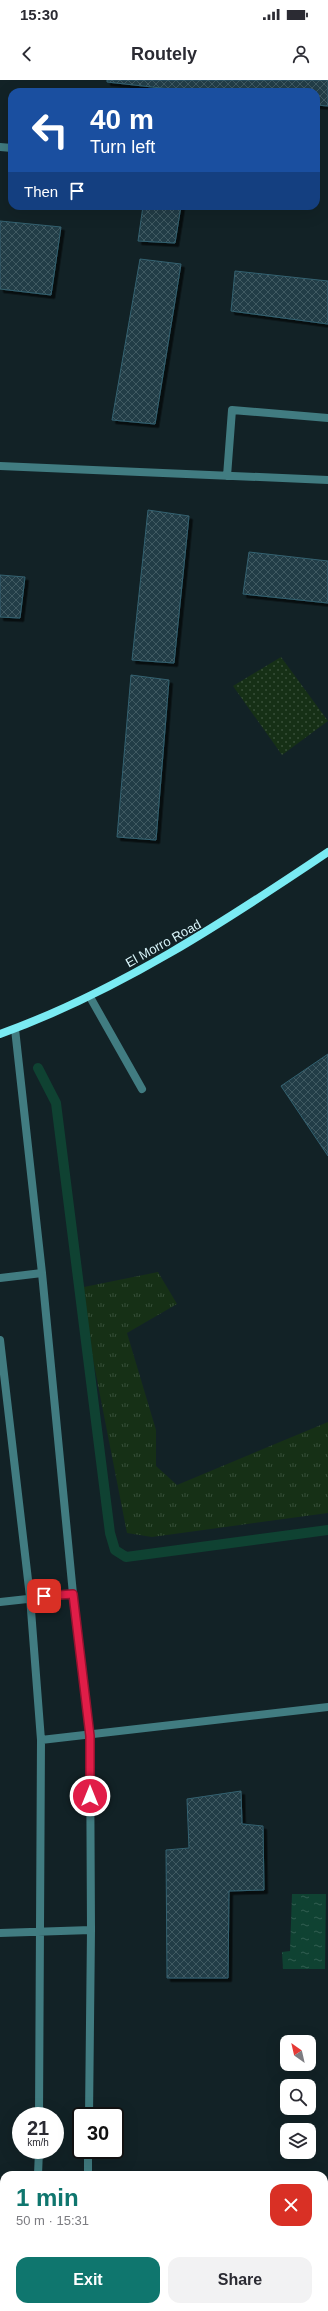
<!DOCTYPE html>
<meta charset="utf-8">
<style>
:root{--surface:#fff;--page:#f2f2f3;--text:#2b2b33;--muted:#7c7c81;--accent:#0f766e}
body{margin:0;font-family:Arial,sans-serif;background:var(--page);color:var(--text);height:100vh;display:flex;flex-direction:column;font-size:15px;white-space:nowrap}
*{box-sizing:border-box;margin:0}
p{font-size:13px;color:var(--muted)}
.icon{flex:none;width:22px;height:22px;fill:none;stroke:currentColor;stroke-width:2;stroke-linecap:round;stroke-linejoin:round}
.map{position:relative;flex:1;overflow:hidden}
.drawer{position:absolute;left:0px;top:2091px;width:328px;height:140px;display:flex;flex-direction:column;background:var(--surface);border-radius:12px 12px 0 0;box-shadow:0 4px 16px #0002}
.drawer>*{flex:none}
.guide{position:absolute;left:8px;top:8px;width:312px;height:122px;border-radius:12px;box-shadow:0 4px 16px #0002;background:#1a4fa0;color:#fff;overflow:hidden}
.needle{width:26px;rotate:326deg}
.fabs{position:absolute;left:280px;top:1955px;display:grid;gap:8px}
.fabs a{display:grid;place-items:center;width:36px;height:36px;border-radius:8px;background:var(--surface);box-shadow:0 4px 16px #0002;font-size:20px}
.speed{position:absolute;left:12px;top:2027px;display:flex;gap:8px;font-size:20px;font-weight:700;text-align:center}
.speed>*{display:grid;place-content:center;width:52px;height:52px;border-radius:50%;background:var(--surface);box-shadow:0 4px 16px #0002;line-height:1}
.speed small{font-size:10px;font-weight:400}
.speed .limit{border:2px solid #111;border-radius:6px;background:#fff;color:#111}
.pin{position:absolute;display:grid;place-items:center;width:34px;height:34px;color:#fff;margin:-17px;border-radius:8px;box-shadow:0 2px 6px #0006}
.me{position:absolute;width:44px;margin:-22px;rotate:0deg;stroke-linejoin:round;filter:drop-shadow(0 0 3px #0008)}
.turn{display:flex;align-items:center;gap:14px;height:84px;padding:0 16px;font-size:18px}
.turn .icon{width:52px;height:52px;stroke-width:2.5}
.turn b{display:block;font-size:28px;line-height:34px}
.then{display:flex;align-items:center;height:38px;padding:0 16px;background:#0003;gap:8px;font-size:15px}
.round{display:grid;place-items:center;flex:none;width:42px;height:42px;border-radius:12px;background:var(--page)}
.overview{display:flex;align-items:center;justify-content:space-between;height:68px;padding:0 16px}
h1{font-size:24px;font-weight:600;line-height:30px;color:var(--accent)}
.primary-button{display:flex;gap:8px;margin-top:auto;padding:8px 16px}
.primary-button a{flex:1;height:46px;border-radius:12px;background:var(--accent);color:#fff;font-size:16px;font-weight:600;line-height:46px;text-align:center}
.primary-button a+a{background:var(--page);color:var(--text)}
.status{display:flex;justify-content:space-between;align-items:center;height:28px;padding:0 20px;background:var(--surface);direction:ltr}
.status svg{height:11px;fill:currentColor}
header{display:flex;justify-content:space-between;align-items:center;height:52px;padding:0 16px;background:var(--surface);font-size:18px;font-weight:600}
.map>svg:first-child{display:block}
</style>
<div class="status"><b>15:30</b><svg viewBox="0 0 49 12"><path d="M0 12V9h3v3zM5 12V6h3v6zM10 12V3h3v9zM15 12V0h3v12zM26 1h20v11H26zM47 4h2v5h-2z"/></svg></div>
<header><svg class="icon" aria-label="back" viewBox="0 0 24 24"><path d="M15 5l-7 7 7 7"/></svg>Routely<svg class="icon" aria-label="person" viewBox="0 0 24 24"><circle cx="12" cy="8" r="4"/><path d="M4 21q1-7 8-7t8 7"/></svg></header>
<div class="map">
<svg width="328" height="2231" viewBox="0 0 328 2231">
<defs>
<pattern id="grass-tufts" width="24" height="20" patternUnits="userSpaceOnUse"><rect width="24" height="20" fill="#163016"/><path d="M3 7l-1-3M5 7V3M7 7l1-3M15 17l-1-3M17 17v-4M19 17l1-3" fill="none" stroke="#374f39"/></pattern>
<pattern id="park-dots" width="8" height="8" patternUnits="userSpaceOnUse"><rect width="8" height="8" fill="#163016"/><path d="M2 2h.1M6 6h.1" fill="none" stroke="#374f39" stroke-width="1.8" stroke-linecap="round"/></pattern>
<pattern id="water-ripples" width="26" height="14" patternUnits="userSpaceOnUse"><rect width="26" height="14" fill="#0f4232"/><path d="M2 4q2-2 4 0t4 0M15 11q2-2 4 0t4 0" fill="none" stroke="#315e51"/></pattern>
<pattern id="building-cross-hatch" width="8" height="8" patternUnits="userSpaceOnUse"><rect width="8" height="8" fill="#203d46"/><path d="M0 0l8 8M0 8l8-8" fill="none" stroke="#405a62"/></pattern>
<filter id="shadow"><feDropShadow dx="3.5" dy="3.5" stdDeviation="0" flood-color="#0009"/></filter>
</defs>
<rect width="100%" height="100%" fill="#122226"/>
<path fill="url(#grass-tufts)" d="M158 1192 177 1224 127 1253 156 1350V1386L177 1405 328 1342V1433L152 1457 127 1453 79 1208Z"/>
<path fill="url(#park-dots)" d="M281 577 328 641 282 675 233 606Z"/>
<path fill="url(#water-ripples)" d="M292 1814H326L325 1889H283L282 1872 290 1871Z"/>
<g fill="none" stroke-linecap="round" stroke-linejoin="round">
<path stroke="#0f4232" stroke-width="10" d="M38 988 56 1023 110 1453 115 1470 126 1477 328 1450"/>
</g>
<path fill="url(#building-cross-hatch)" stroke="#346170" filter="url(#shadow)" d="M107 0H328V26L316 25V12H197L107 2Z
M143 126H181L175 163 138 161Z
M0 141 61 147 51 215 0 209Z
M140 179 181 184 155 344 112 340Z
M235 191 328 201V244L231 231Z
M148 430 189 436 174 583 132 580Z
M249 472 328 481V523L243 514Z
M0 495 25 497 20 538 0 537Z
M131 595 169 600 156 760 117 757Z
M328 974V1076L281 1006Z
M241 1711 242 1744 263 1746 264 1810 229 1811 228 1898H167L166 1770 189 1768 187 1719Z"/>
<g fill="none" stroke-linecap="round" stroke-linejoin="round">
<path stroke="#417c81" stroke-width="8" d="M0 67 12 68
M0 386 328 400
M227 396 232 330 328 338
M90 917 142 1009"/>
<path stroke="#417c81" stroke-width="8" d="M15 949 42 1193 73 1514 90 1656 91 1850 89 2036
M0 1198 42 1193
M0 1260 30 1517 41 1660 39 2036
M0 1522 73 1514
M41 1660 328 1627
M0 1853 91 1850
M38 2095 39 2070
M88 2095V2070
M0 2190H4
M227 2227 231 2231"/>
<path stroke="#7aebf3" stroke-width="8" d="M0 954C119 911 224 842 328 772"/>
</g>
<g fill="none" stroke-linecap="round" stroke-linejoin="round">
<g stroke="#92132f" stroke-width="10">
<path id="route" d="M44 1516 73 1514 90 1656V1716"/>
</g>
<use href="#route" stroke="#e11d48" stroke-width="7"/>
</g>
<g text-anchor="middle" stroke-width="3" stroke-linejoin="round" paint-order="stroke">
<g font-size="13" fill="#dbf7fc" stroke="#122226">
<text transform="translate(163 863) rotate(-29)" y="5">El Morro Road</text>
</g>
</g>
</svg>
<div class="fabs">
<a><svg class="needle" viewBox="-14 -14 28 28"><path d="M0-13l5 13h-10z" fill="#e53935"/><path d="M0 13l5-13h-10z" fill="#7c7c81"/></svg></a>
<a><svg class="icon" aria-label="search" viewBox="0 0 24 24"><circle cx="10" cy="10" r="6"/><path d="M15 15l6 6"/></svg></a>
<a><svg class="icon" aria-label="layers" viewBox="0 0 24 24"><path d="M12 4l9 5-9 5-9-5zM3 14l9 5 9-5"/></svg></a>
</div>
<div class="speed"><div>21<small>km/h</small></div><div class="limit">30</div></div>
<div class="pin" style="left:44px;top:1516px;background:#d93025"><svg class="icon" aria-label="arrive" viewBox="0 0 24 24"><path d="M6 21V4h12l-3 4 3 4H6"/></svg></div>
<svg class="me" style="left:90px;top:1716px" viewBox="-20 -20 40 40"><circle r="17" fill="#e11d48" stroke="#fff" stroke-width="3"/><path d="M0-11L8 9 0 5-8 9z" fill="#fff"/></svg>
<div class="guide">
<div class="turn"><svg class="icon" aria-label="left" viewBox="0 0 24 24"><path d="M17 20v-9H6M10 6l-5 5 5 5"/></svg><div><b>40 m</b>Turn left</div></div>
<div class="then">Then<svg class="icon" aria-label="arrive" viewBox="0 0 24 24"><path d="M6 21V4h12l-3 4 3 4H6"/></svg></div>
</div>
<section class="drawer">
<div class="overview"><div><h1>1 min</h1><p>50 m · 15:31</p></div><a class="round" style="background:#d93025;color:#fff"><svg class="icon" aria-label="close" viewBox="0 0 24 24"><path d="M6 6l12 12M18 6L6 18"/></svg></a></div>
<div class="primary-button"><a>Exit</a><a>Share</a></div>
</section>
</div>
